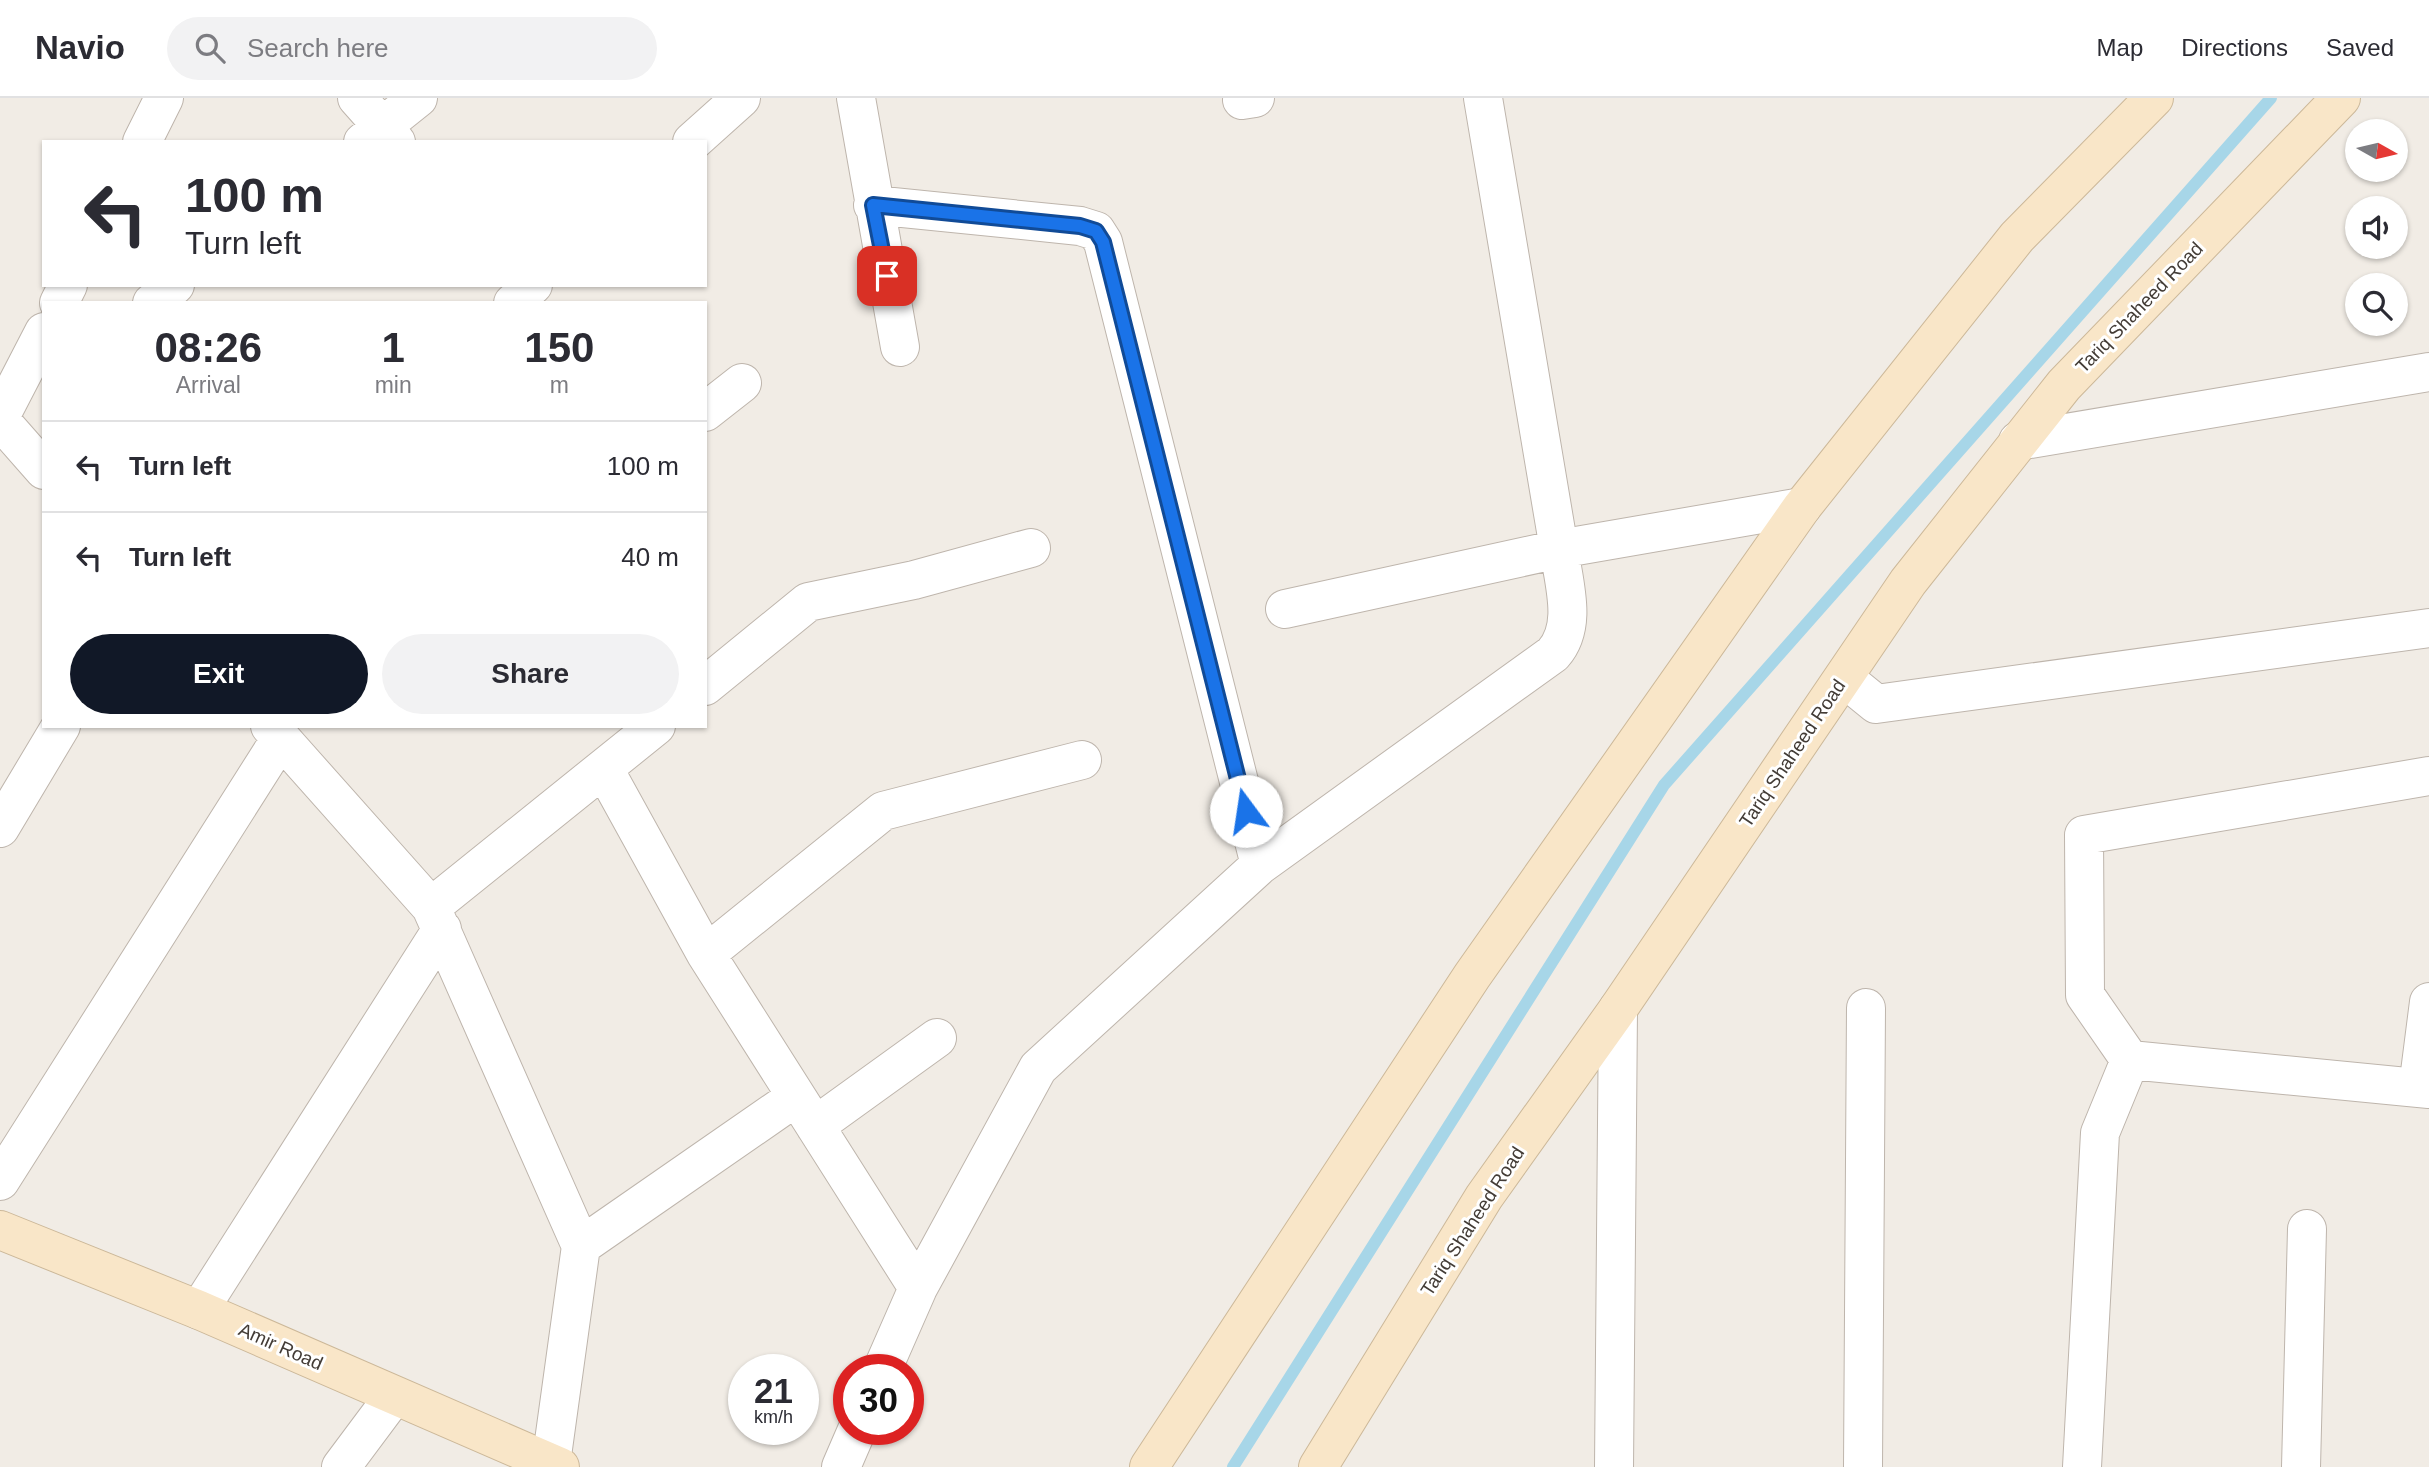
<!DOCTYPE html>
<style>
:root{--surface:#fff;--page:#f2f2f3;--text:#2b2b33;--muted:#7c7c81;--line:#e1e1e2;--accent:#111827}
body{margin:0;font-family:Helvetica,sans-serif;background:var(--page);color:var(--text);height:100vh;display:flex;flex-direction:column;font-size:26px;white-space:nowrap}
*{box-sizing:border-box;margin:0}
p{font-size:23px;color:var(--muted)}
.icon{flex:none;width:38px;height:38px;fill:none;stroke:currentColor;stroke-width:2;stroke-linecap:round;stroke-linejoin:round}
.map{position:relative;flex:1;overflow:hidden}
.details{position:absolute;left:42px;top:203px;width:665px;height:427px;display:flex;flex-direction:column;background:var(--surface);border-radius:0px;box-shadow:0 2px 5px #0004}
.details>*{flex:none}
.banner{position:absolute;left:42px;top:42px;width:665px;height:147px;border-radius:0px;box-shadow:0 2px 5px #0004;background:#fff;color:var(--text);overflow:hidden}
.needle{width:46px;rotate:98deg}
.controls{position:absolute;left:2345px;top:21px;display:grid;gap:14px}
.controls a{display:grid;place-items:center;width:63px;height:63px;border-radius:50%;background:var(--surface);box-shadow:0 2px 5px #0004;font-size:35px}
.speed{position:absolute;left:728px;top:1256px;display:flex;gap:14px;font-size:35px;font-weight:700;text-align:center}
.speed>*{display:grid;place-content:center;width:91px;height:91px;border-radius:50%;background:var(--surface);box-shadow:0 2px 5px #0004;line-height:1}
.speed small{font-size:18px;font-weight:400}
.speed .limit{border:10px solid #d22;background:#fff;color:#111}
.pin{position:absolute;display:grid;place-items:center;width:60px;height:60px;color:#fff;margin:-30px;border-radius:14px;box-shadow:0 4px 10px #0006}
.me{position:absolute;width:77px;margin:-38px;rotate:346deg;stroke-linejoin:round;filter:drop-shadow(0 0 5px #0008)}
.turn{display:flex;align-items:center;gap:24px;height:147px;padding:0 28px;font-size:32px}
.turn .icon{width:91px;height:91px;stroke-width:2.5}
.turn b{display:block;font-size:49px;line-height:60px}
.eta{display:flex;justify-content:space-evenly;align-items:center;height:119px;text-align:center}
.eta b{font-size:42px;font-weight:700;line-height:49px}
.cta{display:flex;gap:14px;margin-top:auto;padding:14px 28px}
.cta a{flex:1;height:80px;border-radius:42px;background:var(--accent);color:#fff;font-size:28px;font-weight:700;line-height:80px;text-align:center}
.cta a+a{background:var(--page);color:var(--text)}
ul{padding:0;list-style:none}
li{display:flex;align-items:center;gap:21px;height:91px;padding:0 28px;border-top:2px solid var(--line)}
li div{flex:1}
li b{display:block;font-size:26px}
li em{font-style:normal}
header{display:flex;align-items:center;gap:42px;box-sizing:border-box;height:98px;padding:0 35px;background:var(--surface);border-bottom:2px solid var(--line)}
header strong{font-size:33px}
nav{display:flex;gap:38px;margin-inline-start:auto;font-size:24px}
.search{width:490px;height:63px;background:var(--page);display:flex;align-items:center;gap:18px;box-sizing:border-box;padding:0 24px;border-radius:38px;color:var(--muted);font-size:26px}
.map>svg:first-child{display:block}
</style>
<header>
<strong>Navio</strong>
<div class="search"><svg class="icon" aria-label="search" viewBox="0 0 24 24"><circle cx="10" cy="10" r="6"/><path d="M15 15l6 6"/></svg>Search here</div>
<nav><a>Map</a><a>Directions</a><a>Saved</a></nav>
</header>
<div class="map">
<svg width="2429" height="1369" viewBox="0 0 2429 1369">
<rect width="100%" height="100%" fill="#f1ece5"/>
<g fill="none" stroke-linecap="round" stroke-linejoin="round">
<path stroke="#a7d6e8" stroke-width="12" d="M1233 1369 1664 687 2271 0"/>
<g stroke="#beb5ac" stroke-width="40">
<path id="street" d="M357 0 396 44
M856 0 900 249
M1242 2 1255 0
M142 44 164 0
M363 44 418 0
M692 44 741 0
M873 107 1080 128 1096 133 1103 144 1260 767
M59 205 68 187
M152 205 175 187
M513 205 533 187
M705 314 742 285
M0 319 44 234
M0 322 44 372
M2018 343 2429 274
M1285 511 1559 451 1802 409
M1844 580 1876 606 2429 530
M705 588 808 504 914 482 1031 450
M270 628 431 809 581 1148 551 1365
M604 671 706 856 918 1190
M2429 678 2084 737 2085 897 2130 962 2429 991
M0 730 61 628
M431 809 656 628
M706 856 883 713 1082 662
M2418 990 2429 904
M815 1028 937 940
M0 1083 281 640
M581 1148 796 999
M199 1212 442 831
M882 1272 918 1190 1038 970 1260 767 1553 556C1578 528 1564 487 1559 451L1483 0
M341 1369 394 1298
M841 1369 857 1332
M1614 1369 1618 911
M1863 1369 1866 910
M2082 1369 2100 1035 2130 962
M2301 1369 2307 1131"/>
</g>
<g stroke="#ccb899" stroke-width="40">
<path id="secondary" d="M0 1132 199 1212 560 1369
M1149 1369 1472 878 1802 409 2017 139 2154 0
M1318 1369 1484 1099 1618 911 1908 484 2064 287 2341 0"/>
</g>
<use href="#street" stroke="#fff" stroke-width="38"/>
<use href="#secondary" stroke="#f9e6c8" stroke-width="38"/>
</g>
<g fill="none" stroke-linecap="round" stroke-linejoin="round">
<g stroke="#114b97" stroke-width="18">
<path id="route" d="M887 178 873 107 1080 128 1096 133 1103 144 1246 713"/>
</g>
<use href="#route" stroke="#1a73e8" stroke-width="12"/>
</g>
<g text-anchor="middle" stroke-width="6" stroke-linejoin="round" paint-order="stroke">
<g font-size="19" fill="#433c36" stroke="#fff">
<text transform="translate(2139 209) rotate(-46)" y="7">Tariq Shaheed Road</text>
<text transform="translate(1792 655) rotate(-56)" y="7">Tariq Shaheed Road</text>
<text transform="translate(1472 1123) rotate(-57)" y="7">Tariq Shaheed Road</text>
<text transform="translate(281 1248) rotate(24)" y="7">Amir Road</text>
</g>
</g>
</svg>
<div class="controls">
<a><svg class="needle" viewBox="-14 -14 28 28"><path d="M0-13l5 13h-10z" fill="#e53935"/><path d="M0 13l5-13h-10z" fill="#7c7c81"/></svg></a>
<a><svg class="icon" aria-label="sound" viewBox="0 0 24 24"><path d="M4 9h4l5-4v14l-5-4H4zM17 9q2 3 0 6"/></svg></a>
<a><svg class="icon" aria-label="search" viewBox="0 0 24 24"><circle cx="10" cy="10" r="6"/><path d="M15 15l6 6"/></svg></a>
</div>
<div class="speed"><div>21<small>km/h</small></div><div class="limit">30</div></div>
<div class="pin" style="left:887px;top:178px;background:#d93025"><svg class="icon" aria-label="arrive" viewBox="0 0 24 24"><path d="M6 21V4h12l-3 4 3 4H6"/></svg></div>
<svg class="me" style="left:1246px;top:713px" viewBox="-20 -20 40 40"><circle r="19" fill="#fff"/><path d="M0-13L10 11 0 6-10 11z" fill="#1a73e8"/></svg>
<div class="banner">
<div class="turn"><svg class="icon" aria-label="left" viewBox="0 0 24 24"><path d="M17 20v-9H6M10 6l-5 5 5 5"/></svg><div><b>100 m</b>Turn left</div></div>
</div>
<section class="details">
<div class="eta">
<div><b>08:26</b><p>Arrival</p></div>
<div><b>1</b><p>min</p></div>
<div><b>150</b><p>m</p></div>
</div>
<ul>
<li><svg class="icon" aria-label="left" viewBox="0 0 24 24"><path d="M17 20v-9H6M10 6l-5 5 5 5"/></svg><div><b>Turn left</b></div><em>100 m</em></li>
<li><svg class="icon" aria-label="left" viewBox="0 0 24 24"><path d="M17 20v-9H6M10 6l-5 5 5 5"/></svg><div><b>Turn left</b></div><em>40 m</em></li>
</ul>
<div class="cta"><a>Exit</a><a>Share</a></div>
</section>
</div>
